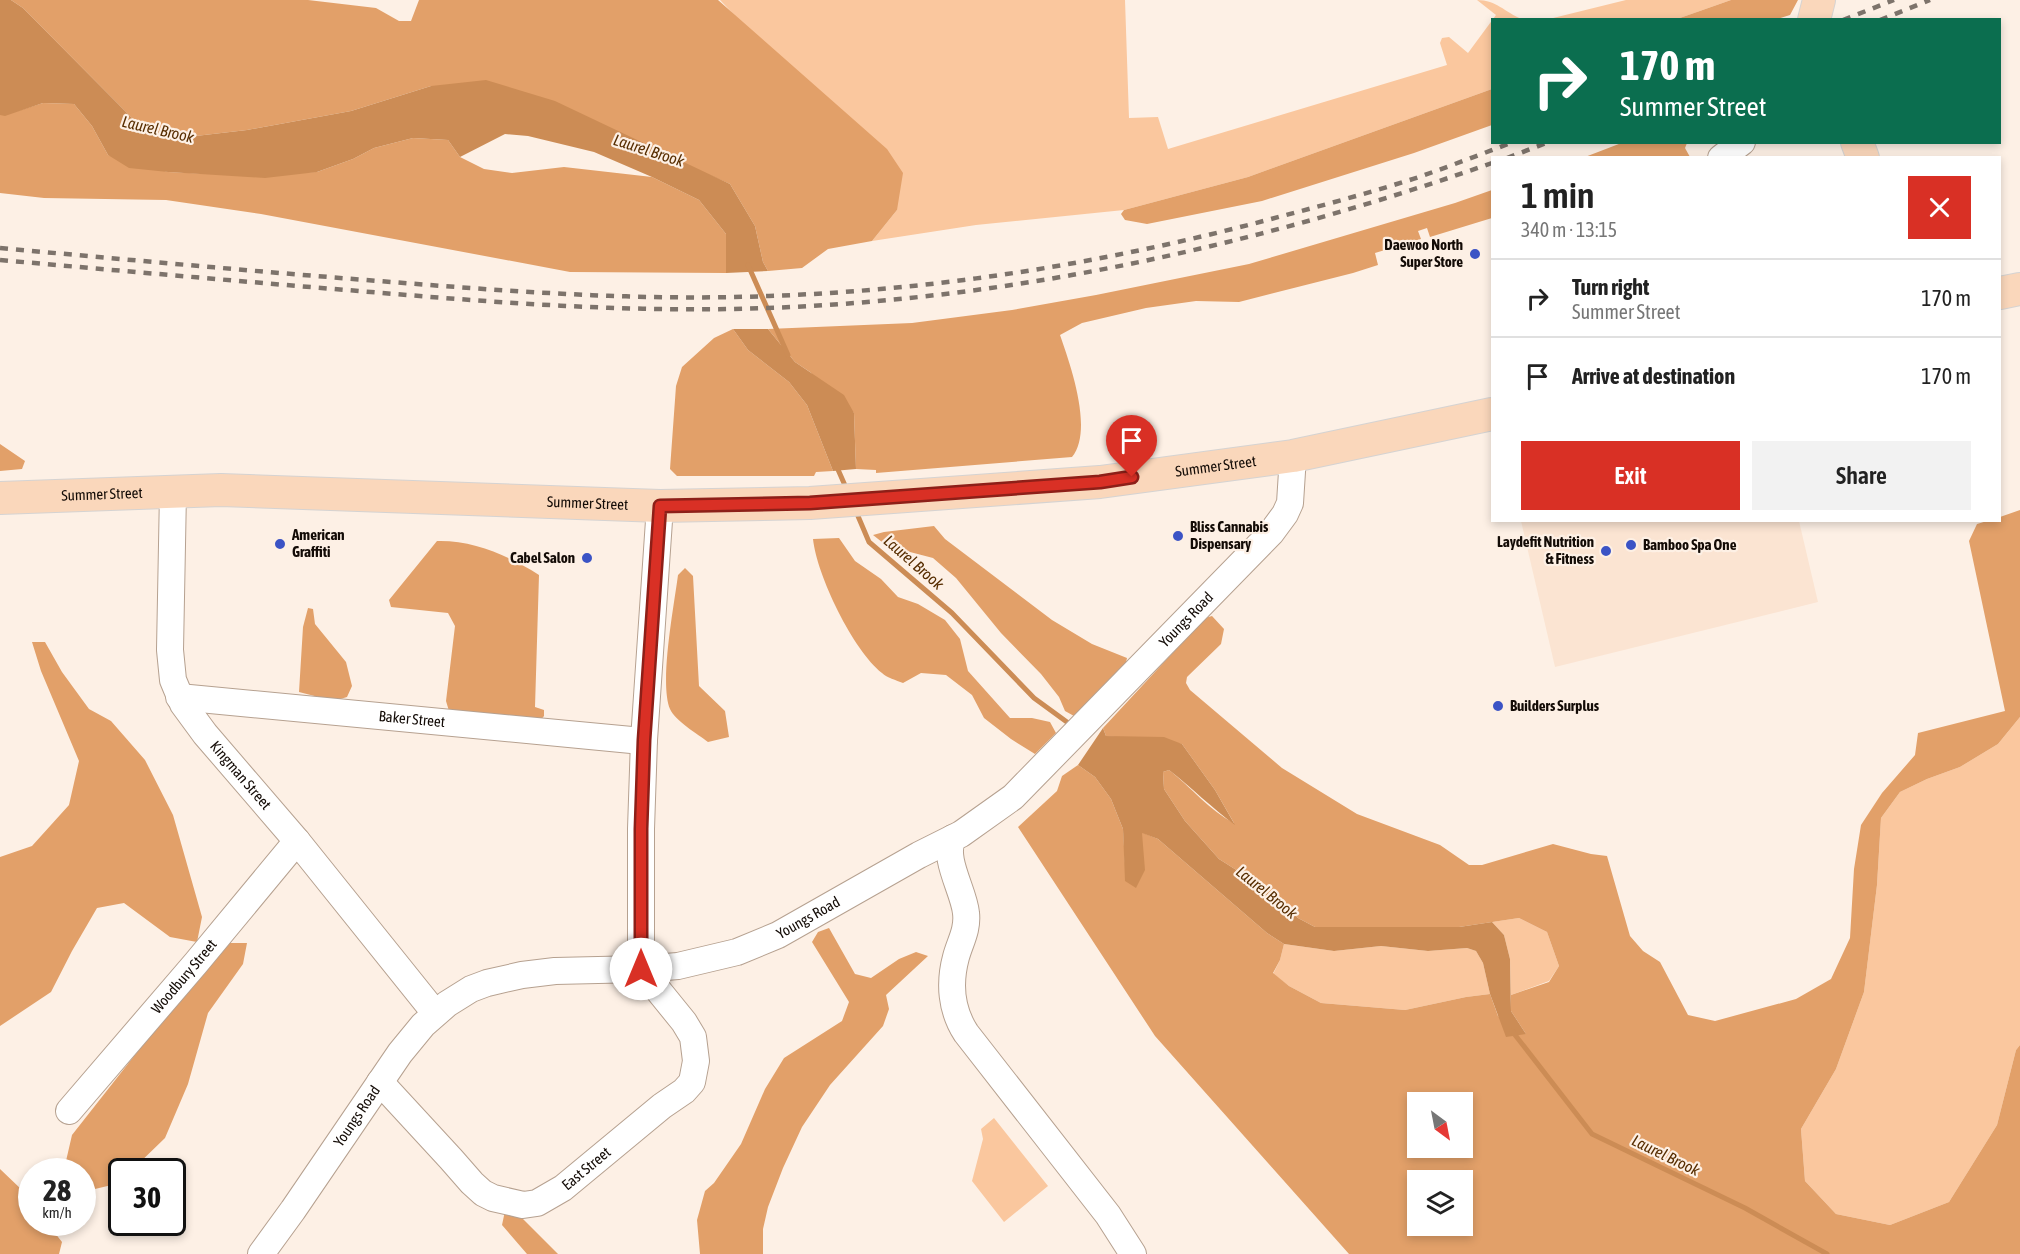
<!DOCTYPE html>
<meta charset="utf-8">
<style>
:root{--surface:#fff;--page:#f2f2f2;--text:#222;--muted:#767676;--line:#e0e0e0;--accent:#d93025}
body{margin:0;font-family:"Asap Condensed",sans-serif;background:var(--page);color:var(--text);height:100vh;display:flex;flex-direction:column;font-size:22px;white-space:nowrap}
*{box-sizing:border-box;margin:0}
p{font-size:20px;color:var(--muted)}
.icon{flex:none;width:33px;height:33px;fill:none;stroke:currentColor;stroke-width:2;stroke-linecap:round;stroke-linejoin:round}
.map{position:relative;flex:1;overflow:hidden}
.panel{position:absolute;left:1491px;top:156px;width:510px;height:366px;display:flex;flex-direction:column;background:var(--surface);border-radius:0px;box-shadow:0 3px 9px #0003}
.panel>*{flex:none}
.top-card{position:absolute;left:1491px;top:18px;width:510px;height:126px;border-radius:0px;box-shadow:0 3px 9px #0003;background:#0b6e4f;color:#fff;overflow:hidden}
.needle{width:39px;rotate:148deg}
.tools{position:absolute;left:1407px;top:1092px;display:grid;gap:12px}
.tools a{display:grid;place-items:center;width:66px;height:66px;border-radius:0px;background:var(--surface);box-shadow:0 3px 9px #0003;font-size:30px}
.speed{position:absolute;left:18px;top:1158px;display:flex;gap:12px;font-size:30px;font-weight:700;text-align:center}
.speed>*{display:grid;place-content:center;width:78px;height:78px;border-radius:50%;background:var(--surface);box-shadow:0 3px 9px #0003;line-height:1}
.speed small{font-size:15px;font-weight:400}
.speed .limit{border:3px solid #111;border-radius:9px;background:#fff;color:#111}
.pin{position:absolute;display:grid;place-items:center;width:51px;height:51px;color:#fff;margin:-62px -26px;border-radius:50% 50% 50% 0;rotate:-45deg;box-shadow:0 0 6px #0007}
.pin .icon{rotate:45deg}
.me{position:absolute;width:66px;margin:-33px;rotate:0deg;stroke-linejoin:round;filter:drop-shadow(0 0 4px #0008)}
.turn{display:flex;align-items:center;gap:21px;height:126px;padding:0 30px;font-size:27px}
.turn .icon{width:78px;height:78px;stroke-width:2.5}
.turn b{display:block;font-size:42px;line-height:51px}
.round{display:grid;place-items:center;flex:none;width:63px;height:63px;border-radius:0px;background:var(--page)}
.overview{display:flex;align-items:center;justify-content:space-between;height:102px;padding:0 30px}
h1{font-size:36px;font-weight:600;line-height:45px}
.primary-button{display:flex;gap:12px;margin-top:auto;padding:12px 30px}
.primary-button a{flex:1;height:69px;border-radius:0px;background:var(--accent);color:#fff;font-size:24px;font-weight:600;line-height:69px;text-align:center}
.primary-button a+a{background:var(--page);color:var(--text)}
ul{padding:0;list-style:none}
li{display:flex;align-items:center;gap:18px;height:78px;padding:0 30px;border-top:2px solid var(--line)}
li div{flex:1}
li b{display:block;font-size:22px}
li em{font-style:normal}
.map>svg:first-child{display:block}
</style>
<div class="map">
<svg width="2020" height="1254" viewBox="0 0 2020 1254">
<rect width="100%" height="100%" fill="#fdf0e5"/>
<path fill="#fbe4d2" d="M1521 521H1799L1818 602 1555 667Z"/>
<path fill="#fac79e" d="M720 0H1125L1129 118 1158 117 1168 149 1447 65 1440 43 1442 38 1449 37 1468 53 1496 15 1477 0C1497 0 1504 12 1522 19L1492 20V89L1248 177 1124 210 976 225 872 241 897 210 742 23Z
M1626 0H1731L1677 19 1545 20Z
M2020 717V1045L2016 1050 1997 1125 1949 1202 1890 1225 1836 1214 1805 1181 1801 1129 1836 1069 1864 992 1877 885 1881 818 1900 792 1927 779 1960 767 1998 744Z
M1519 918 1547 932 1559 966 1549 981 1511 995 1510 959 1504 935 1492 922Z
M1284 944 1334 951 1381 946 1428 951 1467 948 1476 951 1483 963 1490 994 1466 997 1405 1010 1321 1003 1289 986 1273 974 1280 960Z
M994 1118 1048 1186 1004 1222 972 1181 983 1139 981 1129Z"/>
<path fill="#e2a069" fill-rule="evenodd" d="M11 0H308L376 8 399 21H411L419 0H718L887 149 903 173 897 210 872 241 828 249 802 268 768 271 763 262 755 226 730 184 675 160 431 86 351 111 247 130 187 137 141 127 23 8Z
M1731 0H1798L1790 15 1777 19H1677Z
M1492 89V125L1414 153 1262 201 1147 224 1125 220 1121 214 1124 210 1248 177Z
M43 103 74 104 92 126 108 155 168 172 210 174 317 172 353 159 374 148 413 138 448 140 460 157 484 169 512 173 564 167 652 177 699 200 726 234V273L570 272 261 214 166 200 44 198 0 193V115H5Z
M1624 142 1687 143 1685 148 1690 157H1585Z
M1492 190V218L1430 237 1427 228 1418 231 1421 239 1375 253 1378 265 1353 273 1239 302 1196 301 1146 308 1082 323 1060 335C1070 364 1094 430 1072 457L876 473V470L856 469 854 413 810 372 795 362 768 329 912 323 1012 310 1096 295 1249 264 1455 203Z
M733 329 748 350 789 382 807 405 833 471 816 472 814 476H677L670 469 676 386 682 367 714 338Z
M0 444 25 461 22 469 0 471Z
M2020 510V717L1998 744 1960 767 1927 779 1900 792 1881 818 1877 885 1864 992 1836 1069 1801 1129 1805 1181 1836 1214 1890 1225 1949 1202 1997 1125 2016 1050 2020 1045V1254H1349L1155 1036 1018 827 1057 791 1062 776 1078 765 1095 777 1111 799 1123 829 1126 881 1141 832 1158 839 1267 933 1284 944 1280 960 1273 973 1289 986 1321 1003 1405 1010 1466 997 1490 994 1498 1016 1526 1034 1511 1011V995L1549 982 1559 966 1547 932 1519 918 1459 927H1315L1298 918 1260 885 1219 859 1185 821 1164 789 1163 772 1169 770C1191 787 1210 811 1234 823L1215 790 1182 744 1106 736 1103 728 1205 618 1212 616 1224 629 1221 644 1187 677 1186 683 1190 690 1282 768 1357 814 1440 845 1469 865H1482L1553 844 1591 854 1607 856 1630 936 1643 951 1660 962 1688 1015 1715 1021 1796 999 1831 979 1850 938 1854 869 1861 825 1882 793 1915 755 1918 733 2005 711 1969 541 1977 524 1987 521 2000 520V517ZM1418 1102H1462V1148H1418ZM1418 1180H1462V1226H1418Z
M934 526 945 539 1052 620 1092 644 1127 658 1125 667 1074 716 1065 711 1059 697 1041 674 1001 633 956 578 933 558 887 546 873 535 884 532Z
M839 538 855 561 881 579 898 597 918 604 945 620 960 639 968 671 1010 718H1032L1050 722 1056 733 1035 754 1011 739 984 718 972 695 946 675 921 673 903 683C896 680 887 678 882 673 853 650 817 576 813 539Z
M437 541C474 540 509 556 539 575L535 707 544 710V716L539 722 449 711 446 701 455 626 448 613 391 607 389 600Z
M685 568 693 576 699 686 725 711 729 737 708 742C698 734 675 721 670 709 659 683 674 606 678 575Z
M308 608 313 609 315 624 346 662 352 686 347 697 334 701 299 692 303 627Z
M32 642H45L62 672 89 709 111 721 145 760 173 815 202 917 197 942 170 937 124 903 97 908 72 951 51 992 0 1026V857L32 846 69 805 79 761 41 671Z
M829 928 855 974 871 978 899 959 916 952 928 956 886 995 889 1009 883 1026 830 1085 802 1127 783 1168 768 1207 763 1229V1254H700L697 1220 705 1191 714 1183 741 1144 765 1089 784 1058 842 1021 849 1002 812 942 818 932Z
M223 943H247L243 964 208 1013 188 1084 165 1138 131 1171 122 1172 120 1183 95 1189 83 1181 82 1172 72 1171 66 1161 72 1135Z
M0 1169 22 1190 31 1202 32 1222 47 1223 62 1242 59 1254H0Z
M505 1211 521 1217 558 1254H527L502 1225Z"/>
<path fill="#cc8c55" d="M0 0H11L23 8 141 127 187 137 247 130 351 111 431 86 486 80 555 101 730 184 755 226 763 262 768 271 726 273V234L699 200 652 177 594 152 528 136 505 134 460 157 448 140 413 138 374 148 353 159 317 172 265 178 168 172 129 168 108 155 92 126 74 104 43 103 5 116 0 115Z
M733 329H768L795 362 844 395 854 413 856 469 833 471 807 405 789 382 748 350Z
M1103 728 1106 736 1164 737 1182 744 1215 790 1235 825C1212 808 1192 788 1169 770L1163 772 1164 789 1185 821 1219 859 1260 885 1298 918 1315 927H1459L1492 922 1504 935 1510 959 1511 1011 1526 1034 1506 1037 1490 994 1483 963 1476 951 1467 948 1428 951 1381 946 1334 951 1284 944 1267 933 1158 839 1142 833 1145 870 1136 888 1125 881 1123 829 1111 799 1095 777 1078 765Z"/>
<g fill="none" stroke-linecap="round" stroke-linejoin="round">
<path stroke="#cc8c55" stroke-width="5" d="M748 265 788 355
M836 465 847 490
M855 509 869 542 952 613 1034 698 1071 725
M1512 1031 1592 1134 1745 1208 1827 1254"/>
<g stroke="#b6a190" stroke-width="28">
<g id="minor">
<path d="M1721 158 1742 142"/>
<path id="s1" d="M173 492 170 650 173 680 183 704 205 734 297 841 435 1013"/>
<path id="s2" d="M179 697 642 741 644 740"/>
<path d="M953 838C942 858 964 891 966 913 968 930 960 942 956 957 949 983 951 1010 966 1033L1108 1215 1133 1254"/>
<path id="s3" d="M380 1082 451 1159 472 1183 483 1193 493 1198 523 1205 537 1203 563 1188 662 1106 684 1091 692 1082 696 1061 693 1037 684 1022 641 969V829L644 740 660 506"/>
<path id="s4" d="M69 1111 196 963 297 841"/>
<path id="s5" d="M261 1254 293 1210 400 1053 423 1025 447 1004 471 989 487 983 522 975 555 971 641 969 678 966 737 952 778 935 919 855 961 834 1013 797 1271 533 1285 514 1290 503 1293 456"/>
</g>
</g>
<g stroke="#d5d3d2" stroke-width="34">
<g id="major">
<path d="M1814 20 1819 0"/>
<path d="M1857 142 1863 158"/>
<path d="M2000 293 2020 289"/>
<path id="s6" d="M0 498 221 490 660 506 810 503 1100 482 1293 456 1492 414"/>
</g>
</g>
<use href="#minor" stroke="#fff" stroke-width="26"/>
<use href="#major" stroke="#fad7bb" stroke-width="32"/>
<path stroke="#7d736b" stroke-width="4.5" stroke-dasharray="8 8" stroke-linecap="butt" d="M1843 20 1894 0
M1880 20 1930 0
M1507 158 1549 142
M0 248C131 260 261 272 392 282 517 292 643 301 769 296 939 290 1106 263 1271 219 1320 206 1370 193 1419 177 1450 166 1482 154 1513 142
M0 260C124 271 247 282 371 292 489 302 608 311 727 309 989 305 1247 249 1492 163"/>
</g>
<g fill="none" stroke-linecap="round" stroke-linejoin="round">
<g stroke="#8d1f18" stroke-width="15">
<path id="route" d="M641 969V829L644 740 660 506 810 503 1100 482 1132 477"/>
</g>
<use href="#route" stroke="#d93025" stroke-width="10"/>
</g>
<g fill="#3b53c5" stroke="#fdf0e5" stroke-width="2">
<circle cx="1475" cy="254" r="6"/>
<circle cx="1178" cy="536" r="6"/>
<circle cx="280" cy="544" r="6"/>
<circle cx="1631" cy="545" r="6"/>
<circle cx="1606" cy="551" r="6"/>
<circle cx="587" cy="558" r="6"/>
<circle cx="1498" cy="706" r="6"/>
</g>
<g text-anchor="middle" stroke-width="4.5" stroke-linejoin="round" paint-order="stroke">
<g font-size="15" font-weight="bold" fill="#130b06" stroke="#fdf0e5" text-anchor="start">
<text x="1463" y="250" text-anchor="end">Daewoo North<tspan x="1463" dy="17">Super Store</tspan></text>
<text x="1190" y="532">Bliss Cannabis<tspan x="1190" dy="17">Dispensary</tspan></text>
<text x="292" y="540">American<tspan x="292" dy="17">Graffiti</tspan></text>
<text x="1594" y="547" text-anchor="end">Laydefit Nutrition<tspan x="1594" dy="17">&amp; Fitness</tspan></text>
<text x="1643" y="550">Bamboo Spa One</text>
<text x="575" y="563" text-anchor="end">Cabel Salon</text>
<text x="1510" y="711">Builders Surplus</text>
</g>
<g font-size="15" fill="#130b06" stroke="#fdf0e5">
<text dy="5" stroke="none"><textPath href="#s6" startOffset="1218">Summer Street</textPath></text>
<text dy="5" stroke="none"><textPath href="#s6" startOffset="102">Summer Street</textPath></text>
<text dy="5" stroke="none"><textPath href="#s6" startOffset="588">Summer Street</textPath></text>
<text dy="5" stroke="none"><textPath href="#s5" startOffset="1176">Youngs Road</textPath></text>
<text dy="5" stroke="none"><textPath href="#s2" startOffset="234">Baker Street</textPath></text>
<text dy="5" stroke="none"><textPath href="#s1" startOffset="306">Kingman Street</textPath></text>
<text dy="5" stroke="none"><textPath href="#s5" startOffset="690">Youngs Road</textPath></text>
<text dy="5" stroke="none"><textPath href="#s4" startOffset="177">Woodbury Street</textPath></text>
<text dy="5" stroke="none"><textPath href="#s5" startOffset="168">Youngs Road</textPath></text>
<text dy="5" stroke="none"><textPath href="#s3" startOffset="268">East Street</textPath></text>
</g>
<g font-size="16" font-style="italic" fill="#572d00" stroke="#fdf0e5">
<text transform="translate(158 129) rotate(13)" y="6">Laurel Brook</text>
<text transform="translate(649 150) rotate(18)" y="6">Laurel Brook</text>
<text transform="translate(914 562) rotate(41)" y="6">Laurel Brook</text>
<text transform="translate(1267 892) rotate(39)" y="6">Laurel Brook</text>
<text transform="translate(1666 1155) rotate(26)" y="6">Laurel Brook</text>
</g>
</g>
</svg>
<div class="tools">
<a><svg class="needle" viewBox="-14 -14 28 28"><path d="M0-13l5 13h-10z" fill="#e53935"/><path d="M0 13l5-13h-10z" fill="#767676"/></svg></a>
<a><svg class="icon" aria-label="layers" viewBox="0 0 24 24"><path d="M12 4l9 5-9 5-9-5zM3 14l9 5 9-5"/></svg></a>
</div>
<div class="speed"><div>28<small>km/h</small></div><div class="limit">30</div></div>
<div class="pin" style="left:1132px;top:477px;background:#d93025"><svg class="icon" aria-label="arrive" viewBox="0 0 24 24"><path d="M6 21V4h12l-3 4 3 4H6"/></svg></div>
<svg class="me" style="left:641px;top:969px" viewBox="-20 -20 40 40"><circle r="19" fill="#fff"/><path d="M0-13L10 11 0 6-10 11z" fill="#d93025"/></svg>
<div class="top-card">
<div class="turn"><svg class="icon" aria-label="right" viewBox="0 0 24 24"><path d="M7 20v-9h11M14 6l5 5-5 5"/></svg><div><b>170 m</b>Summer Street</div></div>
</div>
<section class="panel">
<div class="overview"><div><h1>1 min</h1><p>340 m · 13:15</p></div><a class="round" style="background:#d93025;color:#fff"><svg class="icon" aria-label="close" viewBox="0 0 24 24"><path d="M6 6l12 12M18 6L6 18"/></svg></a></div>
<ul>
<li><svg class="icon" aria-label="right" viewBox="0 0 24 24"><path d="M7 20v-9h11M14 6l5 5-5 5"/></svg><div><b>Turn right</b><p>Summer Street</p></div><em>170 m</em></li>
<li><svg class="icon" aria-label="arrive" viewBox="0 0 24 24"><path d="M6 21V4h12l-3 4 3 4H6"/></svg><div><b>Arrive at destination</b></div><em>170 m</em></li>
</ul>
<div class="primary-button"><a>Exit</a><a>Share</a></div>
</section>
</div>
